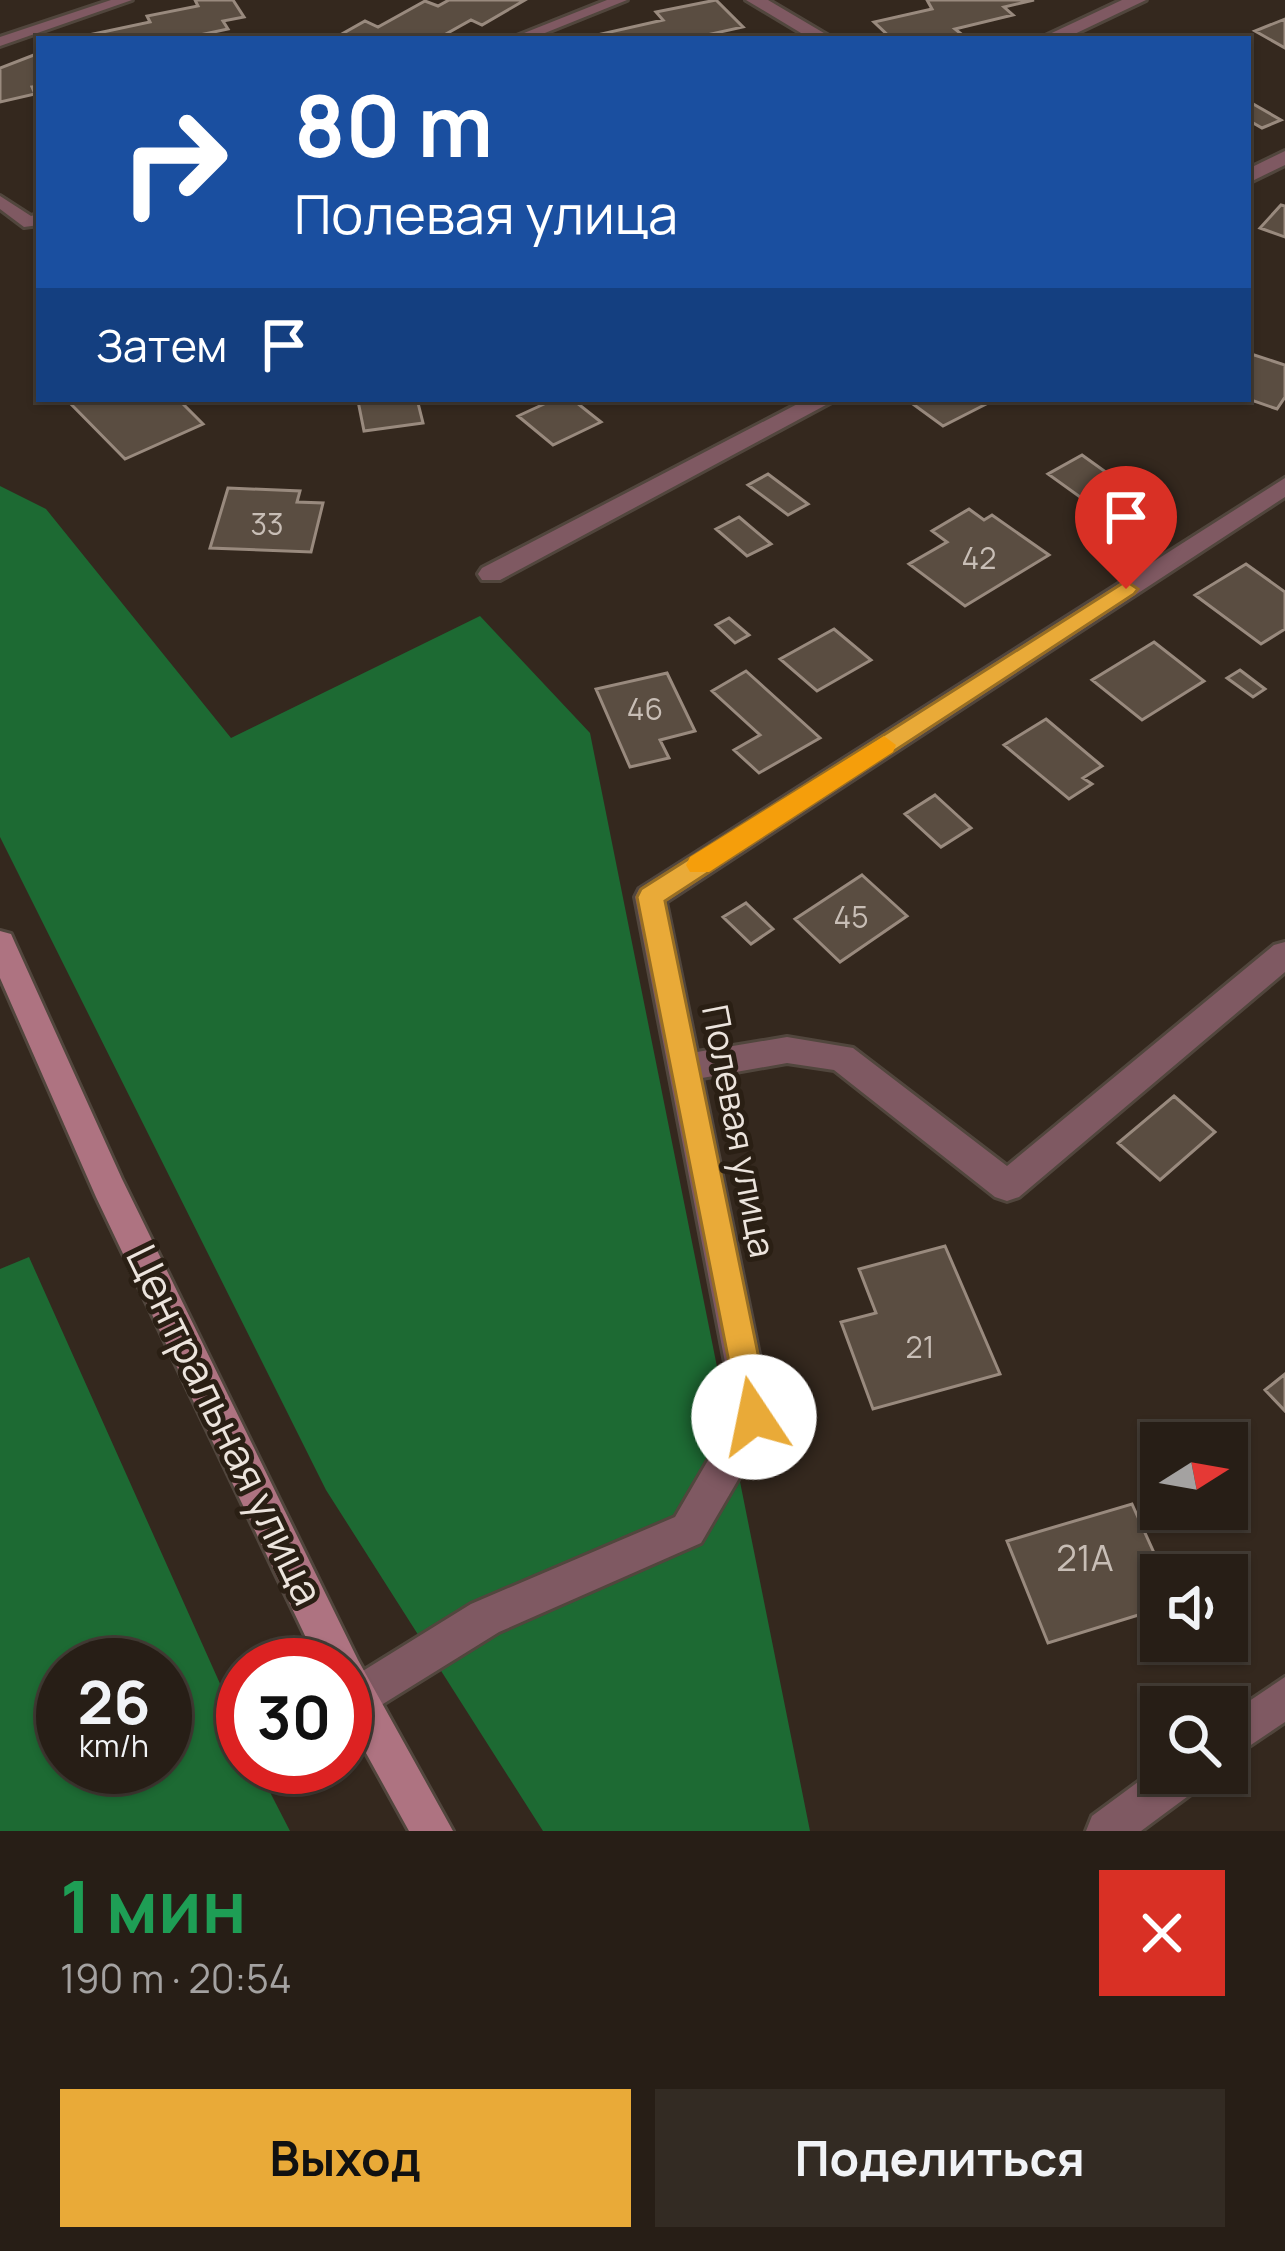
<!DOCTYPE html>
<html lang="ru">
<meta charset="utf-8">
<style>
:root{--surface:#271e16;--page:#332b23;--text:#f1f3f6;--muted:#a4a2a1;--line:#433c35;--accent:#e9aa38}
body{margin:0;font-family:Manrope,sans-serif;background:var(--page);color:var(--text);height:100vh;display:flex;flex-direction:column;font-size:45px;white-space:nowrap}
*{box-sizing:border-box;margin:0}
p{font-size:39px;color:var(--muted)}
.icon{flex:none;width:66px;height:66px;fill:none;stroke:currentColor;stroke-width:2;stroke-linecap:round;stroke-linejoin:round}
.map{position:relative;height:1831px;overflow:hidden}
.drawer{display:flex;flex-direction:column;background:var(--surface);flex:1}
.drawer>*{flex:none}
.hud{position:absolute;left:36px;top:36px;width:1215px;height:366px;border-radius:0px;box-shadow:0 3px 9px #0004,0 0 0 3px var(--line);background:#1a4fa0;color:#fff;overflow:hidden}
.needle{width:78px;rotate:79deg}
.buttons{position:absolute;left:1140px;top:1422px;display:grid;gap:24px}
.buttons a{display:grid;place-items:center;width:108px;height:108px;border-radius:0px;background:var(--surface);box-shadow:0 3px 9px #0004,0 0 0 3px var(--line);font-size:60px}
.speed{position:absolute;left:36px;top:1638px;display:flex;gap:24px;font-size:60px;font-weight:700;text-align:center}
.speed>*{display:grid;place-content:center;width:156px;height:156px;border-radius:50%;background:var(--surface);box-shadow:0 3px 9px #0004,0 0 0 3px var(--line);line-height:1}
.speed small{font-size:30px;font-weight:400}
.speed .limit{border:18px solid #d22;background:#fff;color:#111}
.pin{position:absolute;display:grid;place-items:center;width:102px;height:102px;color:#fff;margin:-123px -51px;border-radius:50% 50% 50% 0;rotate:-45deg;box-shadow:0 0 12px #0007}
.pin .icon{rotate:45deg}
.me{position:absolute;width:132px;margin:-66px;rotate:349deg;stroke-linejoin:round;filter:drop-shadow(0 0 9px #0008)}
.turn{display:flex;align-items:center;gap:42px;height:252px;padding:0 60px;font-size:54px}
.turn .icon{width:156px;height:156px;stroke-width:2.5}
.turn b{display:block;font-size:84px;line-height:102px}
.then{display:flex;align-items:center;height:114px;padding:0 60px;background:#0003;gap:24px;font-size:45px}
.round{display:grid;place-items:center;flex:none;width:126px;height:126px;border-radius:0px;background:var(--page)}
.overview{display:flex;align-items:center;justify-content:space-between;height:204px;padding:0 60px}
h1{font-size:72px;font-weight:700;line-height:90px;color:#1e9e55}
.cta{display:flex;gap:24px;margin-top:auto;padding:24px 60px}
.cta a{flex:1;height:138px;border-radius:0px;background:var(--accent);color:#111;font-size:48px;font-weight:700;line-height:138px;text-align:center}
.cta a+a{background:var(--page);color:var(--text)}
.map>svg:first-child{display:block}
</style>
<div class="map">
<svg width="1285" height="1831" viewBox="0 0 1285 1831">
<rect width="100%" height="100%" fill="#34281e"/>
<path fill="#1d6a33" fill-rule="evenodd" d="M0 486 46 509 231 738 480 616 590 733 810 1831H543L326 1490 0 837Z
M29 1257 243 1735V1767H257L290 1831H0V1269ZM63 1665H165V1767H63Z"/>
<path fill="#5a4d41" stroke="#998a7e" stroke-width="3" d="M195 0H233L244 17 223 21 228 29 181 39 84 36 150 22 147 16 198 6Z
M449 0H525L482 25 471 20 437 39H333L365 21 378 27 425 1 438 6Z
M716 0 743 27 689 39H606L601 34 663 20 656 12Z
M1034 0 1004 7 1013 15 955 29 965 37 956 39H892L874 22 932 9 927 0Z
M1285 19V48L1255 31Z
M39 53V86L32 87 35 94 0 102V68Z
M1248 101 1281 120 1262 128 1248 120Z
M1281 205 1285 206V237L1260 228Z
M1248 353 1285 365V397L1277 409 1248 399Z
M66 399H178L203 424 125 459Z
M417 399 423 423 364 431 358 401Z
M555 399H572L601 422 553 445 518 416Z
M906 399H996L943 426Z
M1082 455 1135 493 1101 512 1048 474Z
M768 474 808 504 788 515 748 485Z
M228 488 300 491 297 502 323 503 311 552 210 548Z
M969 509 984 520 992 515 1049 555 965 606 909 564 947 542 932 531Z
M739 517 771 544 747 556 716 529Z
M1246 564 1285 592V629L1261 644 1195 595Z
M729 618 749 635 735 643 716 625Z
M834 629 871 660 817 691 780 659Z
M1154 642 1204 681 1142 720 1092 680Z
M1240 670 1265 689 1253 697 1227 678Z
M746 671 820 738 759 773 734 750 760 735 712 691Z
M667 673 695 731 660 740 669 758 630 767 596 689Z
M1046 719 1102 766 1083 778 1092 784 1069 799 1004 745Z
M935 795 971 828 941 847 905 814Z
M862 875 907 916 840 962 795 919Z
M746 903 773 929 751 944 723 917Z
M1174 1096 1215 1132 1160 1180 1118 1143Z
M945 1246 1000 1374 873 1409 841 1322 876 1313 859 1269Z
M1285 1374V1411L1265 1390Z
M1132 1504 1164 1575 1161 1608 1048 1643 1007 1541Z"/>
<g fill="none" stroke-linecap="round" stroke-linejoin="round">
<g stroke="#51463d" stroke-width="6">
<path id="service" d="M111 0H132L0 46V37Z
M607 0H627L530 39H509Z
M0 196 31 216 39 214V225L24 227 0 209Z"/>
</g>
<g stroke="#51463d" stroke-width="6">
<path id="minor" d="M746 0H768L834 39H811Z
M1122 0H1146L1064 39H1039Z
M1285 151V165L1248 183V169Z
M807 399H837L500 580H482L478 574 482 568Z
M1285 478V497L666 902 697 1052 787 1037 853 1048 1007 1166 1274 945 1285 942V972L1019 1197 1007 1201 995 1197 834 1070 787 1063 702 1078 772 1417 767 1430 701 1543 499 1632 370 1712 356 1718 345 1714V1682L471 1604 675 1517 735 1414 635 897 639 889Z
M1285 1677V1722L1227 1761V1716Z
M1161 1765V1773H1205L1199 1788 1141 1831H1086L1092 1816Z"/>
</g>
<g stroke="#51463d" stroke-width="6">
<path id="secondary" d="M0 931 11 934 15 943 122 1179 358 1660 453 1831H409L345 1715V1665H319L96 1197 0 978Z"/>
</g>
<use href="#service" fill="#7f5962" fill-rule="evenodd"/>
<use href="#minor" fill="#7f5962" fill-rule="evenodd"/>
<use href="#secondary" fill="#ae7381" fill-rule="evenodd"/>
</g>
<path fill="#e9aa38" stroke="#976e24" stroke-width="3" d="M1126 581 1138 589 1134 594 665 901 771 1417 766 1428 754 1433 742 1428 637 897 641 889Z"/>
<path fill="#f59e0b" d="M884 736 896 745 893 752 709 872H690L686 865 690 857Z"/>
<g text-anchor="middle" stroke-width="10" stroke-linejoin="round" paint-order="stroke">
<g font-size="30" fill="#c8beb6">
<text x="267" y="535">33</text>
<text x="979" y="569">42</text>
<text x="645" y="720">46</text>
<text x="851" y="928">45</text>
<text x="920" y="1358">21</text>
</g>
<g font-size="36" fill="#ece4dd" stroke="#2a1f14">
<text transform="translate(739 1131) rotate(79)" y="13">Полевая улица</text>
</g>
<g font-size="36" fill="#c8beb6">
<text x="1085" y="1571">21А</text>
</g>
<g font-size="42" fill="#ece4dd" stroke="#2a1f14">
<text transform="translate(225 1425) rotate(64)" y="15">Центральная улица</text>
</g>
</g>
</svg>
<div class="buttons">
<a><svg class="needle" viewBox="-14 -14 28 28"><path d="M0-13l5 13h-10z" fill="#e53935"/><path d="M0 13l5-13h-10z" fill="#a4a2a1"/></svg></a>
<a><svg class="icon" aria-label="sound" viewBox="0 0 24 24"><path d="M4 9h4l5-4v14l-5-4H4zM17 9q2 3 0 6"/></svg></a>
<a><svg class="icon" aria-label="search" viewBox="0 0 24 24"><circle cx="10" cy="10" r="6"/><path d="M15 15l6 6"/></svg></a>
</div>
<div class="speed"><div>26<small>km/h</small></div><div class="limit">30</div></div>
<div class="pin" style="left:1126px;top:589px;background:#d93025"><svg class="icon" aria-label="arrive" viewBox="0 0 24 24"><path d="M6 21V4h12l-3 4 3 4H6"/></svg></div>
<svg class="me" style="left:754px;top:1417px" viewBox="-20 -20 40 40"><circle r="19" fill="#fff"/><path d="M0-13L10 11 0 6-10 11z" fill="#e9aa38"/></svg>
<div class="hud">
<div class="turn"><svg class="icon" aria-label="right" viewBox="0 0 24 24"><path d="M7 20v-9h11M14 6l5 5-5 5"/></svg><div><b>80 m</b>Полевая улица</div></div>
<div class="then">Затем<svg class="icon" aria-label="arrive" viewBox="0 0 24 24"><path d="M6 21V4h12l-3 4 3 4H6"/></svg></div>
</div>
</div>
<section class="drawer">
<div class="overview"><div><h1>1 мин</h1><p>190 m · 20:54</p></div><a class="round" style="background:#d93025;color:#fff"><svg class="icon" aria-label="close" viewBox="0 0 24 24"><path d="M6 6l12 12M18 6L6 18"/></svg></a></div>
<div class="cta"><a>Выход</a><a>Поделиться</a></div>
</section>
